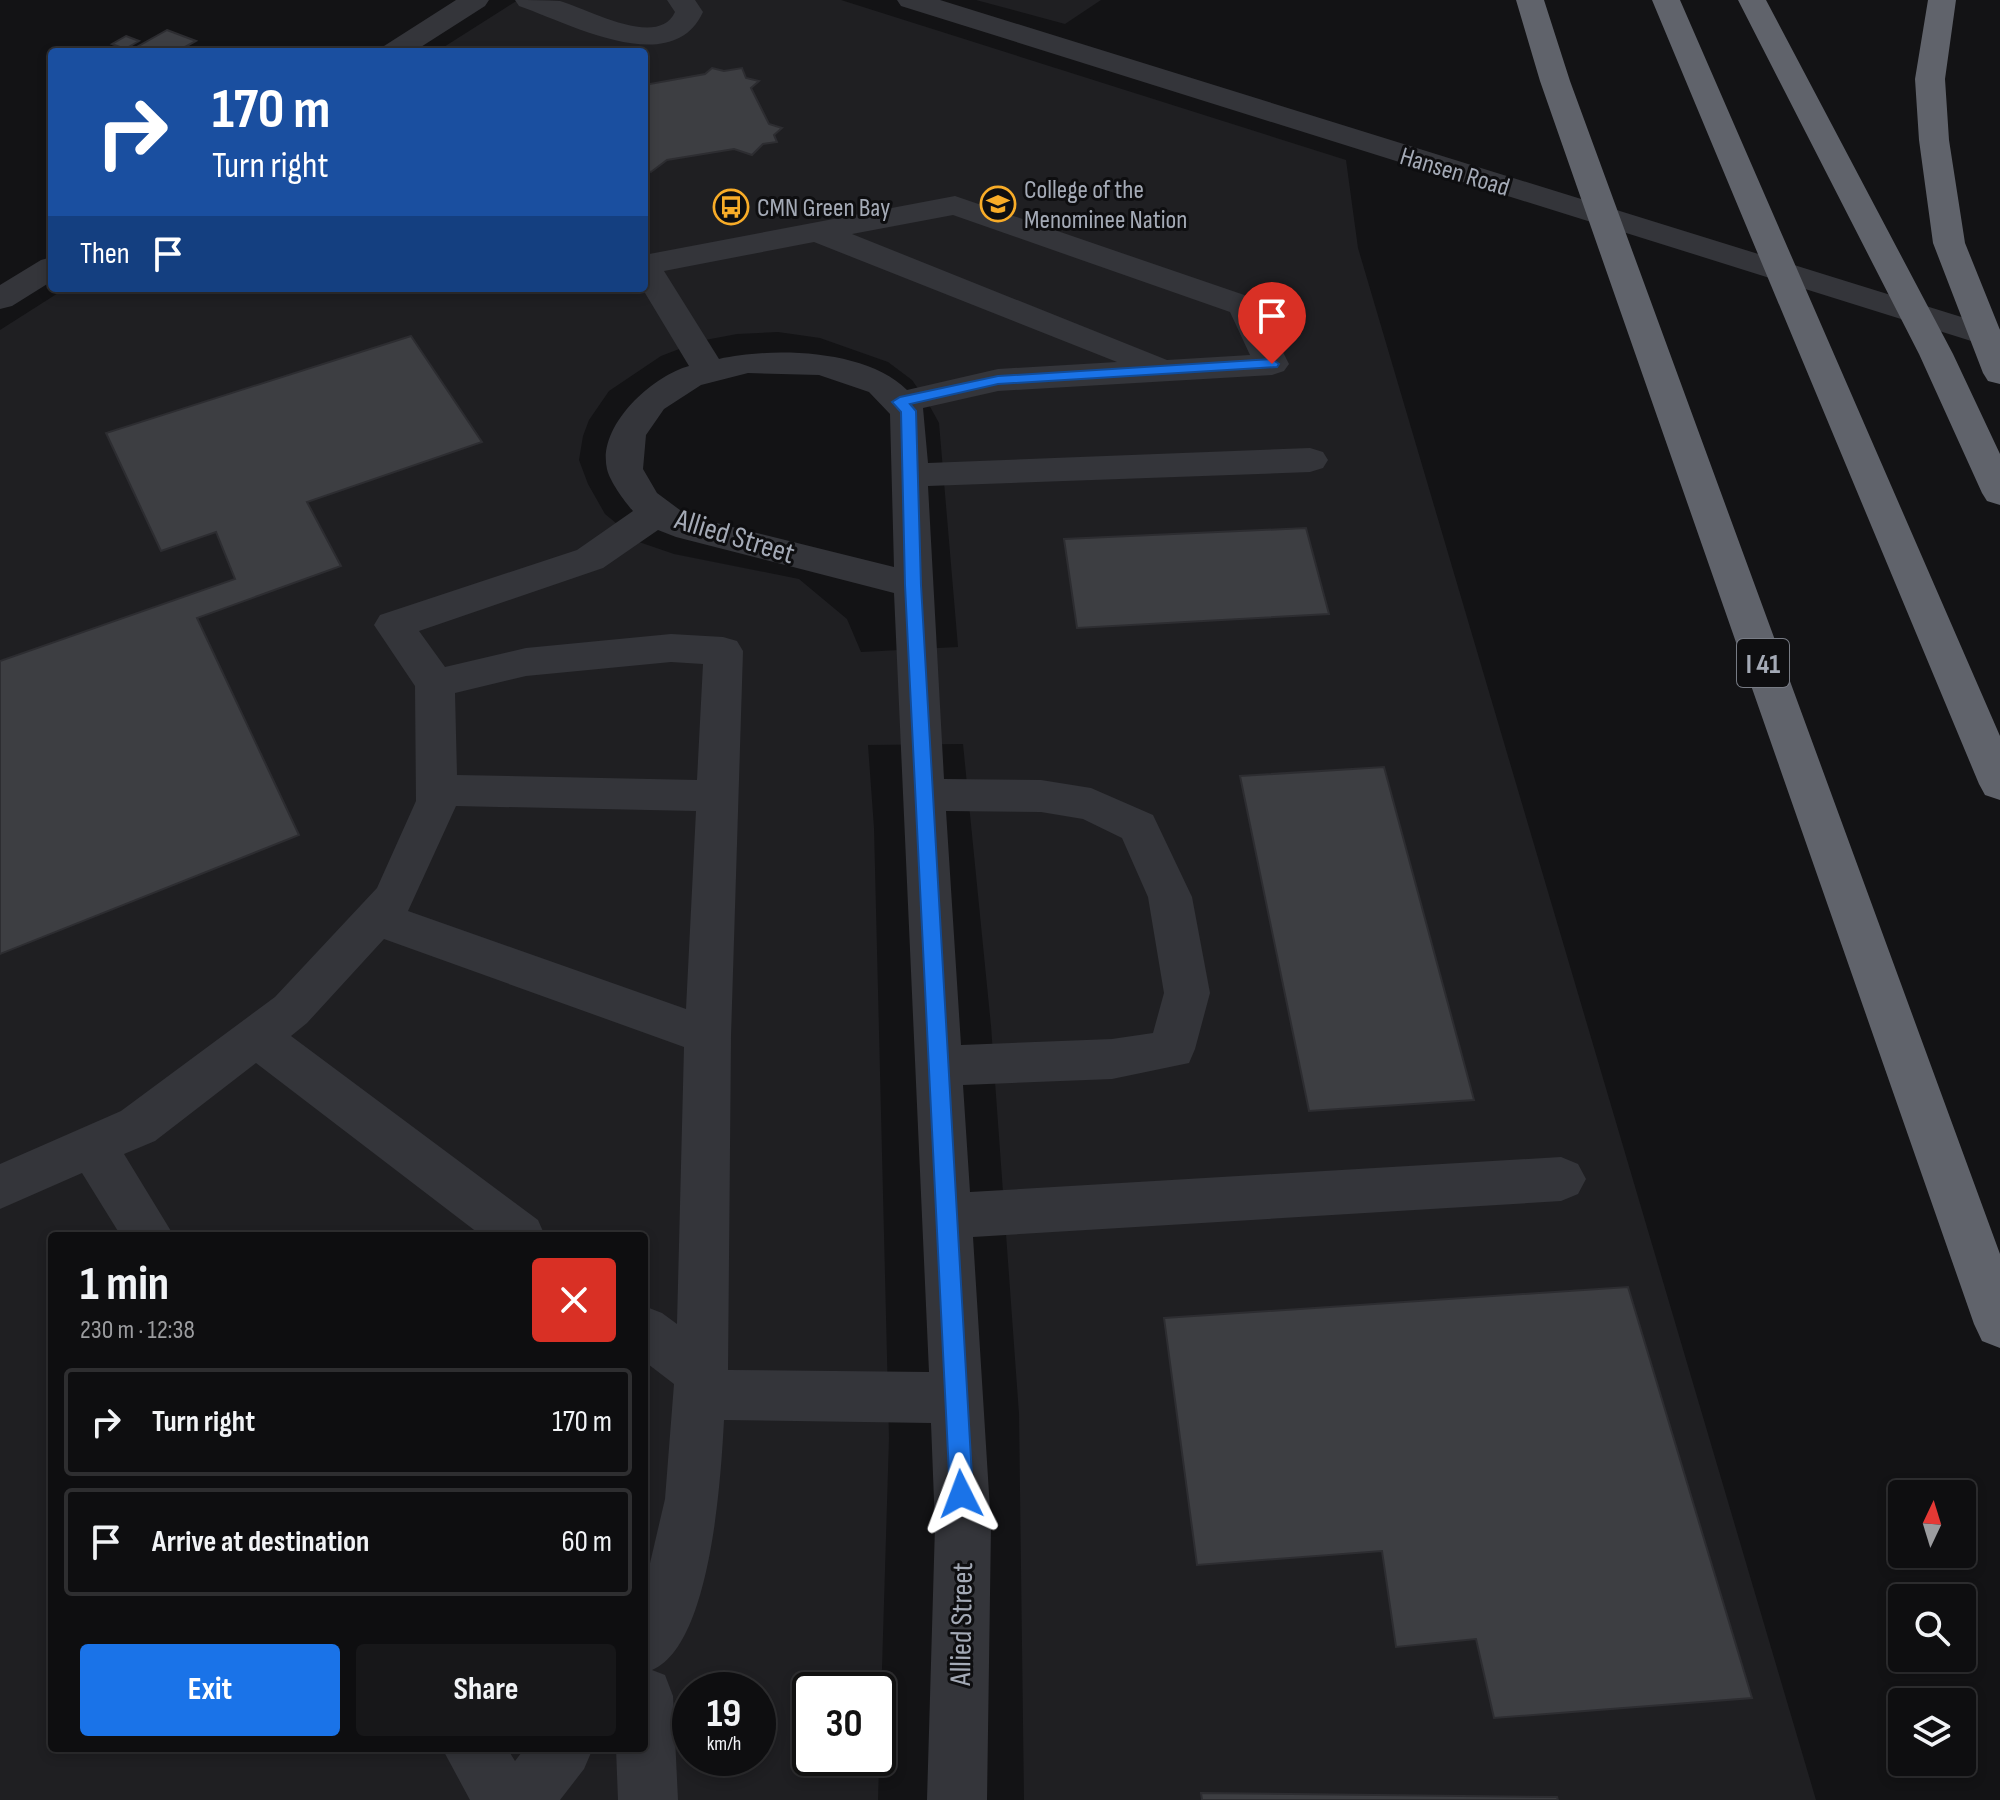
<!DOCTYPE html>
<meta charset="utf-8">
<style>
:root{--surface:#0e0e10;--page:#171719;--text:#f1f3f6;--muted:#9b9c9f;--line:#2e2e30;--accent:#1a73e8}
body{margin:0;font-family:"Sofia Sans Condensed",sans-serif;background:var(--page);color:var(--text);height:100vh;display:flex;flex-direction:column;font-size:30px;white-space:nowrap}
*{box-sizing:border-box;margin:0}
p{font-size:26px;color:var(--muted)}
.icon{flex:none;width:44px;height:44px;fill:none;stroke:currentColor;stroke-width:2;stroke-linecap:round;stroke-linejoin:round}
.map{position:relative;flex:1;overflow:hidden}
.details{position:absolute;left:48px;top:1232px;width:600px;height:520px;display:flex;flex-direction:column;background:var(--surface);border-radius:8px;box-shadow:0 4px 12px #0003,0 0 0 2px var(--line)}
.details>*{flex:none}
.banner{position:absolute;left:48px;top:48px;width:600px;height:244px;border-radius:8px;box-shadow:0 4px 12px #0003,0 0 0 2px var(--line);background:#1a4fa0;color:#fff;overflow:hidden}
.needle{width:52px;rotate:4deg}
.fabs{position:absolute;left:1888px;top:1480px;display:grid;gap:16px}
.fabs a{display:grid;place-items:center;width:88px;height:88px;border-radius:8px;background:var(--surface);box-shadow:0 4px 12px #0003,0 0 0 2px var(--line);font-size:40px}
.speed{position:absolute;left:672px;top:1672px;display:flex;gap:16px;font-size:40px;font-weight:700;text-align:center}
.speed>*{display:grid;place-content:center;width:104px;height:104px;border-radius:50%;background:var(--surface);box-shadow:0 4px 12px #0003,0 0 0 2px var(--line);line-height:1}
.speed small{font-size:20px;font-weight:400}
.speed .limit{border:4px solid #111;border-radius:12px;background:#fff;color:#111}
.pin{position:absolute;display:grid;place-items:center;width:68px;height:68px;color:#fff;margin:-82px -34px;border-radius:50% 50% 50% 0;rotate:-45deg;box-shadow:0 0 8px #0007}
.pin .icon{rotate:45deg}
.me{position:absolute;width:88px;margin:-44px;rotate:357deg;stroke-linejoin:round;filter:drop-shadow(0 0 6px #0008)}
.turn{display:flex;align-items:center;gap:28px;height:168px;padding:0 32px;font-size:36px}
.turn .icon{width:104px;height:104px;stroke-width:2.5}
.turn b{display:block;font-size:56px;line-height:68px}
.then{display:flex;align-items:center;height:76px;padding:0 32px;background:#0003;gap:16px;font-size:30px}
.round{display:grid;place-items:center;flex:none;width:84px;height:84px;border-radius:8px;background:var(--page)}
.summary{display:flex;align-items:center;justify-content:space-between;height:136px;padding:0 32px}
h1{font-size:48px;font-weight:700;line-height:60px}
.action{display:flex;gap:16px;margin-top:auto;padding:16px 32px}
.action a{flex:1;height:92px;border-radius:8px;background:var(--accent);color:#fff;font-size:32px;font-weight:700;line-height:92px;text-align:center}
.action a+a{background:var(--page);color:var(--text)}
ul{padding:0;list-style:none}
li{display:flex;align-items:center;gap:24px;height:108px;margin:0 16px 12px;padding:0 16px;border:4px solid var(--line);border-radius:8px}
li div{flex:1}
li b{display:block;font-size:30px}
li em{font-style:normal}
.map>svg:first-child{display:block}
</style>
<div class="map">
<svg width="2000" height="1800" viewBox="0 0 2000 1800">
<rect width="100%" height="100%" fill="#131315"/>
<path fill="#1f1f22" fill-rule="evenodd" d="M518 0H841L1346 160 1358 248 1816 1800H1024L1019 1414 991 1026 963 744 868 745 874 828 889 1438 878 1800H0V330L66 288H644V52H436ZM778 332 820 338 888 362 912 380 928 403 939 423 958 647 861 652 847 619 799 579 674 554 639 542 605 514 588 484 579 460 583 436 589 420 609 391 661 356 700 341 737 334ZM52 1236H644V1748H52ZM690 1690H758V1758H690ZM810 1690H878V1758H810Z
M976 0H1101L1065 24Z"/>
<path fill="#3d3e42" stroke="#2d2d31" stroke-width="2" d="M167 30 196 41 176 52H128Z
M126 36 139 41 125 49 112 44Z
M712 68 724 71 742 68 746 78 759 81 751 88 769 124 782 128 774 135 777 142 763 144 752 155 734 149 667 160 651 172 644 170V85L705 74Z
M411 336 482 442 307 502 341 566 197 618 299 835 0 954V661L235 579 216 532 161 551 106 433Z
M1306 528 1329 614 1077 628 1064 539Z
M1384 767 1474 1100 1309 1111 1240 776Z
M1628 1287 1752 1698 1494 1718 1476 1639 1396 1647 1382 1551 1197 1565 1164 1318Z
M1201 1793 1557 1797 1558 1800H1202Z"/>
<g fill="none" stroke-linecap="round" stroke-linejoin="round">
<path fill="#34353a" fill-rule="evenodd" d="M456 0H489L485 6 413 52H380L384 46Z
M515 0C529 0 546 0 560 1 588 9 658 49 675 12L667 0H695L703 12C672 80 569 23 519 6Z
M897 0H940L2000 329V350L901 6Z
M955 196 1256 299 1289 364 1284 371 1272 375 998 391 923 408 928 463 1310 448 1323 452 1328 460 1323 468 1310 472 928 486 944 779 1041 780 1091 788 1153 815 1192 897 1210 993 1195 1049 1189 1063 1112 1079 963 1085 970 1192 1561 1157 1578 1164 1586 1179 1578 1194 1561 1201 973 1237 991 1526 987 1800H927L935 1526 931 1423 724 1420C721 1478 711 1646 652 1670L665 1675 673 1696 678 1800H618L616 1748H644V1589L665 1499 674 1384 644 1361V1306L662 1313 677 1324 684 1047 384 939 307 1023 291 1036 538 1220 545 1236H482L256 1063 155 1141 124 1154 174 1236H121L82 1173 0 1209V1164L121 1111 275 997 377 888 416 801 415 686 374 625 380 615 577 550 633 511C625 502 610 482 607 469 597 426 652 376 689 366L642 288 644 255ZM953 215 1230 312 1250 355 1167 360 852 234ZM814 242 1117 362 998 369 907 390C866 349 772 347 719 359L664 271ZM748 373 819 375 869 392 890 414 894 567 688 516 657 493 643 469 646 435 664 409 701 385ZM658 530 676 537 894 593 929 1372 728 1370 731 1036 743 651 737 641 723 637 671 634 526 648 445 667 419 631 603 568ZM671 662 703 664 697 780 457 775 455 693 526 676ZM456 806 696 811 686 1009 408 911ZM946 811 1041 812 1083 819 1122 838 1148 897 1164 993 1153 1033 1112 1039 961 1045Z
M52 257V281L12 306 0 309V285L41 260Z
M442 1748H507L515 1761 525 1748H593L584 1769 560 1800H470Z"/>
<path fill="#60636b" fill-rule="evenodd" d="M1516 0H1544L1570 81 2000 1254V1348L1982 1341 1974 1324 1540 81Z
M1652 0H1680L2000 736V800L1985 795 1979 784Z
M1738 0H1766L1953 354 2000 454V505L1987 501 1982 493 1919 354Z
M1928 0H1956L1945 79 1949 140 1965 243 2000 330V384L1988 381 1983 373 1933 243 1919 140 1915 79Z"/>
</g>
<path fill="#1a73e8" stroke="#114b97" stroke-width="2" d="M1272 359 1279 364 1277 367 998 384 910 404 916 411 921 585 973 1494 969 1502 961 1505 953 1502 950 1494 905 585 901 412 892 402 900 397 998 376Z"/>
<defs>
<g id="university-ring" transform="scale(1.8)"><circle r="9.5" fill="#0e0e10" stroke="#f8ac28" stroke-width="1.5"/><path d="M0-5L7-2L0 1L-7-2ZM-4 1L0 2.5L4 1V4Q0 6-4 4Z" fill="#f8ac28"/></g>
<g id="bus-ring" transform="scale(1.8)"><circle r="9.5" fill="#0e0e10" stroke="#f8ac28" stroke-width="1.5"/><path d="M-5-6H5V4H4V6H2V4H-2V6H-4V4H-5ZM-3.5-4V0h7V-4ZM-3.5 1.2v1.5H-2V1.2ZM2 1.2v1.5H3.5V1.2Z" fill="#f8ac28"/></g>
</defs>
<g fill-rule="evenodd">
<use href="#university-ring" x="998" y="204"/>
<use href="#bus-ring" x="731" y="207"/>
</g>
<g text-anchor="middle" stroke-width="6" stroke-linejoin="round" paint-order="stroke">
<g font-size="26" fill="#a4aab6" stroke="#0e0e10">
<text transform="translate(1455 171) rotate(17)" y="9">Hansen Road</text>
</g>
<g font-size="26" fill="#a4aab6" stroke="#0e0e10" text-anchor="start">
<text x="1024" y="198">College of the<tspan x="1024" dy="30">Menominee Nation</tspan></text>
<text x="757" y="216">CMN Green Bay</text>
</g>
<rect fill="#0e0e10" stroke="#777b84" stroke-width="2" x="1737" y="639" width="52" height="48" rx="6"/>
<g font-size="28" font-weight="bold" fill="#a4aab6">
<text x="1763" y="673">I 41</text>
</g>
<g font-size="30" fill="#a4aab6" stroke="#0e0e10">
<text transform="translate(735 536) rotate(17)" y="10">Allied Street</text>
<text transform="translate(961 1624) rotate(-89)" y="10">Allied Street</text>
</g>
</g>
</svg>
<div class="fabs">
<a><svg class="needle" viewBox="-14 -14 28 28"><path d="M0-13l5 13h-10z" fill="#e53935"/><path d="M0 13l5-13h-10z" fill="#9b9c9f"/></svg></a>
<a><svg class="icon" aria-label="search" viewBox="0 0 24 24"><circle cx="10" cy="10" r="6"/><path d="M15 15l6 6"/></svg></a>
<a><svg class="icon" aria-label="layers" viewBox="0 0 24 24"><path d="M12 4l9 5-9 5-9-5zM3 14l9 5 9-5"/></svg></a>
</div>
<div class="speed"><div>19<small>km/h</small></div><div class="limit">30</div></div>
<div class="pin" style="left:1272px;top:364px;background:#d93025"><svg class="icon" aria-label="arrive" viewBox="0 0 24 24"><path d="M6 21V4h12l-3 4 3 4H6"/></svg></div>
<svg class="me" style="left:961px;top:1494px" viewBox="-20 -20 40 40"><path d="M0-17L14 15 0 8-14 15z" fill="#1a73e8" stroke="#fff" stroke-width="4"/></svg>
<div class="banner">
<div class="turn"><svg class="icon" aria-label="right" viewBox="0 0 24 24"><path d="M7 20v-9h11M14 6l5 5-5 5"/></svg><div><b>170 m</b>Turn right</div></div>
<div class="then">Then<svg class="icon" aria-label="arrive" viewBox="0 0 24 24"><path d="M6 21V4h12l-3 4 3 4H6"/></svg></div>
</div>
<section class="details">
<div class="summary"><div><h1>1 min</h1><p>230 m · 12:38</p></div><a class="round" style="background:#d93025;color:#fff"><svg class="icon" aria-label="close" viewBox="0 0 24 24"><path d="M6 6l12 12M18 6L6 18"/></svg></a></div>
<ul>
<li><svg class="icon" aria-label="right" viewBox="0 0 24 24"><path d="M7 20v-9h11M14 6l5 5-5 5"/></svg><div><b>Turn right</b></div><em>170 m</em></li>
<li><svg class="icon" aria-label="arrive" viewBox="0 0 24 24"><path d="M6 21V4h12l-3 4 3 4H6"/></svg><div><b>Arrive at destination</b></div><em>60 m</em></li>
</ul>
<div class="action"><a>Exit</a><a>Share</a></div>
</section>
</div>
